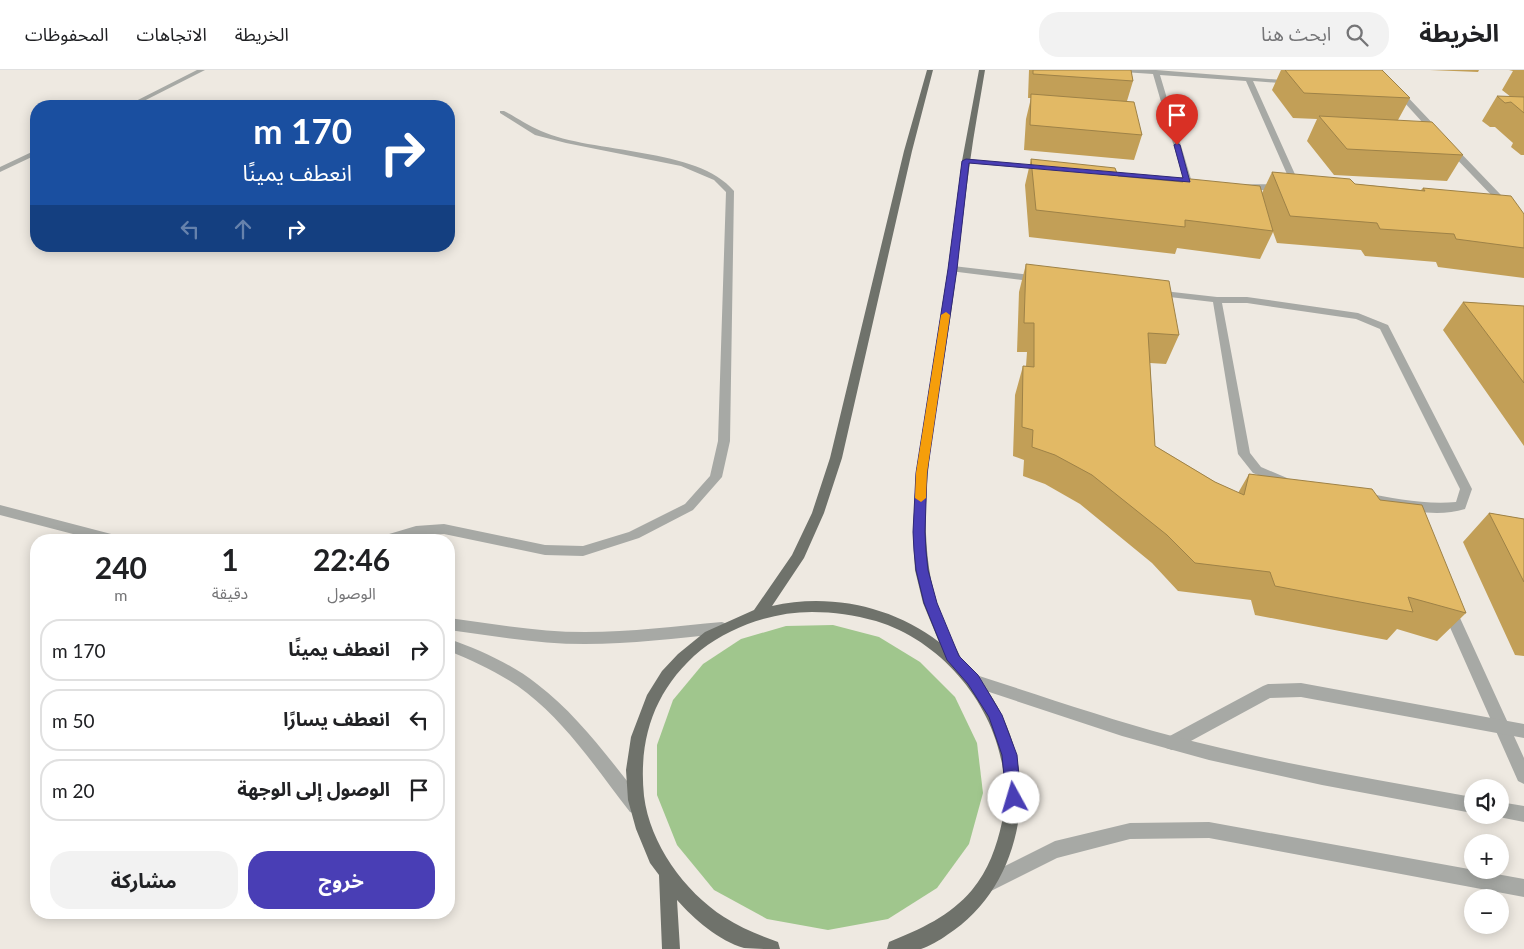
<!DOCTYPE html>
<html lang="ar">
<meta charset="utf-8">
<style>
:root{--surface:#fff;--page:#f2f2f2;--text:#202124;--muted:#757577;--line:#e0e0e0;--accent:#493eb5}
body{margin:0;font-family:Lato,"Noto Sans Arabic",sans-serif;background:var(--page);color:var(--text);direction:rtl;height:100vh;display:flex;flex-direction:column;font-size:19px;white-space:nowrap}
*{box-sizing:border-box;margin:0}
p{font-size:16px;color:var(--muted)}
.icon{flex:none;width:28px;height:28px;fill:none;stroke:currentColor;stroke-width:2;stroke-linecap:round;stroke-linejoin:round}
.map{position:relative;flex:1;overflow:hidden;direction:ltr}
.side{position:absolute;left:30px;top:464px;width:425px;height:385px;display:flex;flex-direction:column;background:var(--surface);border-radius:20px;box-shadow:0 2px 12px #0003;direction:rtl}
.side>*{flex:none}
.hud{position:absolute;left:30px;top:30px;width:425px;height:152px;border-radius:20px;box-shadow:0 2px 12px #0003;direction:rtl;background:#1a4fa0;color:#fff;overflow:hidden}
.buttons{position:absolute;left:1464px;top:709px;display:grid;gap:10px}
.buttons a{display:grid;place-items:center;width:45px;height:45px;border-radius:50%;background:var(--surface);box-shadow:0 2px 12px #0003;font-size:25px}
.pin{position:absolute;display:grid;place-items:center;width:42px;height:42px;color:#fff;margin:-51px -21px;border-radius:50% 50% 50% 0;rotate:-45deg;box-shadow:0 0 5px #0007}
.pin .icon{rotate:45deg}
.me{position:absolute;width:55px;margin:-28px;rotate:354deg;stroke-linejoin:round;filter:drop-shadow(0 0 4px #0008)}
.turn{display:flex;align-items:center;gap:18px;height:105px;padding:0 20px;font-size:22px}
.turn .icon{width:65px;height:65px;stroke-width:2.5}
.turn b{display:block;font-size:35px;line-height:42px}
.lanes{display:flex;align-items:center;height:48px;padding:0 20px;background:#0003;justify-content:center;gap:25px;direction:ltr}
.lanes .off{opacity:.35}
.eta{display:flex;justify-content:space-evenly;align-items:center;height:85px;text-align:center}
.eta b{font-size:30px;font-weight:700;line-height:35px}
.button{display:flex;gap:10px;margin-top:auto;padding:10px 20px}
.button a{flex:1;height:58px;border-radius:20px;background:var(--accent);color:#fff;font-size:20px;font-weight:700;line-height:58px;text-align:center}
.button a+a{background:var(--page);color:var(--text)}
ul{padding:0;list-style:none}
li{display:flex;align-items:center;gap:15px;height:62px;margin:0 10px 8px;padding:0 10px;border:2px solid var(--line);border-radius:20px}
li div{flex:1}
li b{display:block;font-size:19px}
li em{font-style:normal}
header{display:flex;align-items:center;gap:30px;box-sizing:border-box;height:70px;padding:0 25px;background:var(--surface);border-bottom:1px solid var(--line)}
header strong{font-size:24px}
nav{display:flex;gap:28px;margin-inline-start:auto;font-size:18px}
.search{width:350px;height:45px;background:var(--page);display:flex;align-items:center;gap:12px;box-sizing:border-box;padding:0 18px;border-radius:20px;color:var(--muted);font-size:19px}
.map>svg:first-child{display:block}
</style>
<header>
<strong>الخريطة</strong>
<div class="search"><svg class="icon" aria-label="search" viewBox="0 0 24 24"><circle cx="10" cy="10" r="6"/><path d="M15 15l6 6"/></svg>ابحث هنا</div>
<nav><a>الخريطة</a><a>الاتجاهات</a><a>المحفوظات</a></nav>
</header>
<div class="map">
<svg width="1524" height="879" viewBox="0 0 1524 879">
<rect width="100%" height="100%" fill="#eee9e1"/>
<path fill="#a0c68d" d="M833 555 879 567 920 592 955 627 977 673 983 723 969 774 937 818 888 849 828 860 767 849 714 820 677 775 657 725V675L673 630 703 594 741 569 786 556Z"/>
<g fill="none" stroke-linecap="round" stroke-linejoin="round">
<path fill="#a7a9a5" fill-rule="evenodd" d="M1120 0H1156L1295 11 1296 12 1293 14 1253 11 1298 111C1297 112 1294 116 1293 117 1285 122 1248 121 1241 116 1245 113 1278 115 1287 114L1290 111 1246 11 1160 5 1191 109 1201 112 1197 114 1097 105 1096 103 1100 101 1183 108 1153 4 1123 2Z
M963 89 1046 96 1050 98 1046 100 966 93 962 91Z
M953 196 1039 206 1044 209 1039 212 950 201V197Z
M1155 220 1217 227H1247L1358 243 1388 255 1472 419 1465 439C1434 449 1395 438 1364 431L1358 427 1364 423C1394 428 1425 435 1456 432L1460 419 1380 259 1356 249 1247 233H1222L1250 383 1261 397 1287 408 1289 411 1283 415 1253 403 1238 384 1213 232 1152 225 1150 223Z
M1448 531 1453 533 1455 537 1524 688V714L1518 711 1441 537 1443 533Z"/>
<path fill="#a7a9a5" fill-rule="evenodd" d="M197 0H205L134 36H126Z
M1375 0H1382L1439 60V64H1433Z
M500 41H504C516 47 528 56 541 61 593 84 698 77 734 121L730 371 722 407 693 440 639 468 583 486 545 485 444 464 416 466 401 470H378L379 467 416 456 444 454 545 475 583 476 629 462 685 434 710 406 718 371 726 122 714 110 681 96 566 73 535 65 500 43Z
M1447 75H1453L1524 149V157L1521 156 1447 79Z
M36 80V85L0 102V97Z
M1301 613 1524 654V668L1301 627 1270 628 1178 678 1172 680 1166 678 1164 673 1166 668 1263 616 1268 614Z"/>
<path fill="#a7a9a5" fill-rule="evenodd" d="M0 435 115 465 120 467 121 470H96L0 445Z
M449 548C494 554 540 562 585 562 631 562 677 556 722 552L727 554 729 558 727 562 722 564C677 568 631 574 585 574 540 574 494 566 449 560Z
M449 569C480 580 512 594 537 614 579 646 610 690 642 730L644 736 642 742 636 744 630 742C598 701 568 655 527 623 504 605 476 592 449 581Z
M973 604C1039 625 1105 648 1172 666 1271 692 1371 709 1472 727V743L1322 715 1209 690 1122 666 968 615 966 610 968 605Z
M1500 732 1524 736V752L1494 746 1500 745Z
M1209 752 1524 809V827L1209 768 1130 769 1057 788 987 823 981 820 978 814 981 808 1055 771 1130 753Z"/>
<path fill="#6f726b" fill-rule="evenodd" d="M927 0H933L912 81 842 388 824 443 804 488 772 536C829 523 892 536 939 572L923 533 915 500 913 462 916 403 948 199 962 91 979 0H985C980 31 974 61 970 92 962 149 957 207 948 263 937 340 918 421 929 498 933 528 946 560 960 586 967 599 980 608 988 621 1012 657 1026 703 1019 747 1012 795 989 838 947 865 940 870 930 876 921 879 911 879 897 879 887 879L889 872C921 859 950 846 972 820 988 801 997 776 1002 752 1019 667 958 576 876 551 854 545 834 542 812 542 773 542 732 556 701 580 655 618 638 668 644 726 650 774 684 821 724 847 741 858 759 865 778 872L780 879C769 879 755 879 744 878 719 871 694 849 677 830L680 879H662L659 805 650 793 636 759 628 730 626 700 631 667 647 625 662 601 678 584 705 562 754 540 792 485 812 443 830 388 904 81Z"/>
</g>
<path fill="#c29f57" d="M1029 0H1131L1133 11 1127 31 1142 65 1134 90 1024 80 1026 49 1031 28H1028Z
M1281 0H1382L1410 28 1398 50 1463 85 1447 111 1334 105 1307 71 1317 49 1293 48 1272 20Z
M1430 0H1479L1478 2Z
M1509 0H1524V85H1521L1511 77 1513 73 1495 57H1490L1482 51 1497 26 1511 27 1502 20 1513 1Z
M1031 89 1118 106 1180 112 1181 108 1262 123 1272 102 1355 114 1421 120 1423 118 1524 144V208L1438 197 1436 192 1365 186 1361 180 1277 173 1273 162 1260 189 1177 178 1175 184 1029 167 1025 115Z
M1026 194 1179 265 1166 294 1150 293 1155 376 1215 412 1238 423 1249 404 1380 430 1466 543 1437 571 1397 559 1387 570 1255 545 1251 530 1178 521 1152 493 1080 434 1045 414 1023 406 1024 390 1013 386 1015 325 1023 296H1026L1027 282H1017L1019 222Z
M1463 232 1524 236V376L1443 260Z
M1489 443 1524 449V586L1515 585 1463 472Z"/>
<path fill="#e2b965" stroke="#9e8247" d="M1033 0H1131L1133 11 1033 4Z
M1285 0H1382L1410 28 1304 23Z
M1031 24 1134 32 1142 65 1030 55Z
M1497 26 1524 27V43L1511 32 1505 33Z
M1319 46 1432 52 1463 85 1347 79Z
M1031 89 1115 98 1118 106 1183 112 1181 108 1260 116 1273 161 1185 150V157L1036 140Z
M1272 102 1350 109 1355 114 1425 121 1423 118 1511 126 1524 144V178L1456 169 1454 164 1380 159 1377 153 1290 146Z
M1026 194 1169 211 1179 265 1148 263 1155 376 1215 412 1244 425 1249 404 1372 419 1380 430 1422 435 1466 543 1408 527 1413 542 1275 516 1270 502 1195 493 1167 465 1092 405 1055 385 1032 377 1033 360 1022 357 1023 296 1034 297V253H1024Z
M1463 232 1524 236V313Z
M1489 443 1524 449V512Z"/>
<path fill="#493eb5" stroke="#2f2876" d="M1177 73 1180 75 1190 112 969 93 957 199 927 403 925 462 926 481 928 500 937 533 959 586 978 605 1002 645 1017 685 1021 728 1019 733 1014 735 1009 733 1006 728 1002 685 989 647 968 614 947 590 924 533 916 500 914 481 913 462 916 403 948 199 962 91 966 89 1183 108 1174 75Z"/>
<path fill="#f59e0b" d="M946 242 950 245 927 403 926 428 921 432 915 428 916 403 941 245Z"/>
</svg>
<div class="buttons">
<a><svg class="icon" aria-label="sound" viewBox="0 0 24 24"><path d="M4 9h4l5-4v14l-5-4H4zM17 9q2 3 0 6"/></svg></a>
<a>+</a>
<a>−</a>
</div>
<div class="pin" style="left:1177px;top:75px;background:#d93025"><svg class="icon" aria-label="arrive" viewBox="0 0 24 24"><path d="M6 21V4h12l-3 4 3 4H6"/></svg></div>
<svg class="me" style="left:1014px;top:728px" viewBox="-20 -20 40 40"><circle r="19" fill="#fff"/><path d="M0-13L10 11 0 6-10 11z" fill="#493eb5"/></svg>
<div class="hud">
<div class="turn"><svg class="icon" aria-label="right" viewBox="0 0 24 24"><path d="M7 20v-9h11M14 6l5 5-5 5"/></svg><div><b>170 m</b>انعطف يمينًا</div></div>
<div class="lanes"><svg class="icon off" aria-label="left" viewBox="0 0 24 24"><path d="M17 20v-9H6M10 6l-5 5 5 5"/></svg><svg class="icon off" aria-label="ahead" viewBox="0 0 24 24"><path d="M12 20V5M6 11l6-6 6 6"/></svg><svg class="icon" aria-label="right" viewBox="0 0 24 24"><path d="M7 20v-9h11M14 6l5 5-5 5"/></svg></div>
</div>
<section class="side">
<div class="eta">
<div><b>22:46</b><p>الوصول</p></div>
<div><b>1</b><p>دقيقة</p></div>
<div><b>240</b><p>m</p></div>
</div>
<ul>
<li><svg class="icon" aria-label="right" viewBox="0 0 24 24"><path d="M7 20v-9h11M14 6l5 5-5 5"/></svg><div><b>انعطف يمينًا</b></div><em>170 m</em></li>
<li><svg class="icon" aria-label="left" viewBox="0 0 24 24"><path d="M17 20v-9H6M10 6l-5 5 5 5"/></svg><div><b>انعطف يسارًا</b></div><em>50 m</em></li>
<li><svg class="icon" aria-label="arrive" viewBox="0 0 24 24"><path d="M6 21V4h12l-3 4 3 4H6"/></svg><div><b>الوصول إلى الوجهة</b></div><em>20 m</em></li>
</ul>
<div class="button"><a>خروج</a><a>مشاركة</a></div>
</section>
</div>
